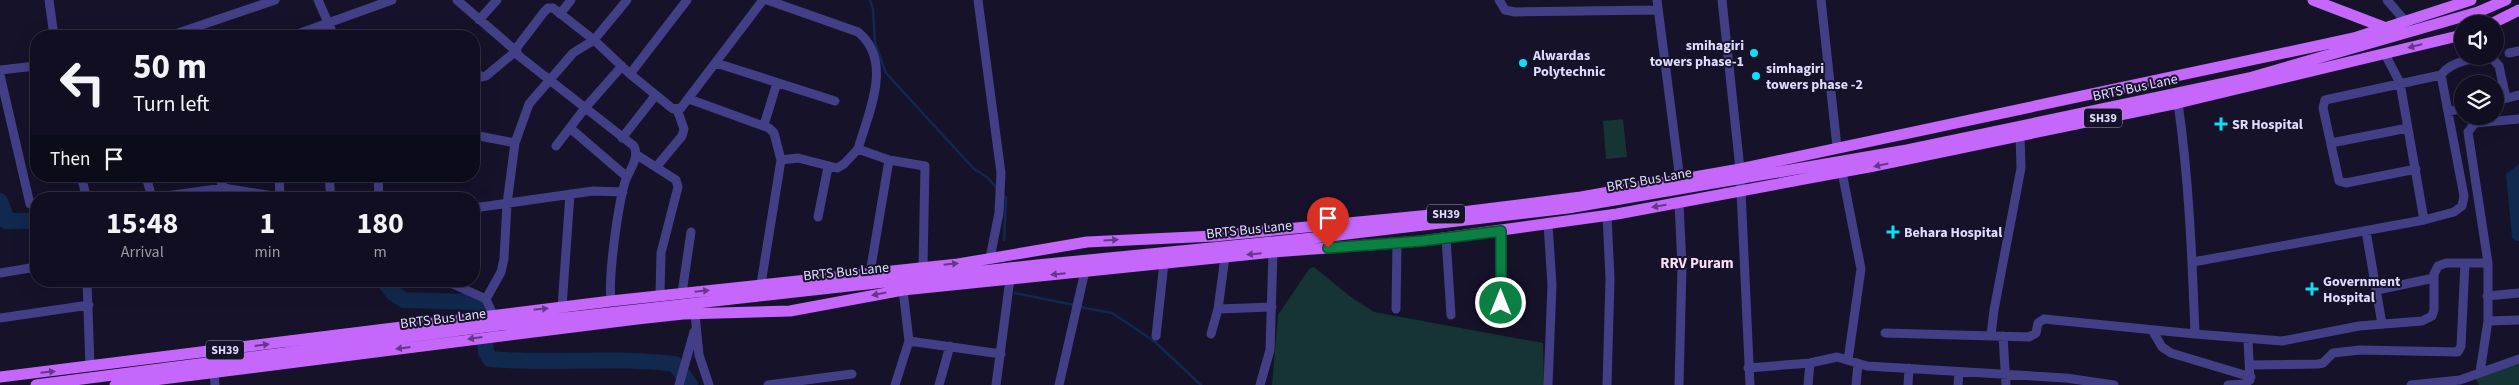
<!DOCTYPE html>
<style>
:root{--surface:#100e20;--page:#1e1c2d;--text:#f1f3f6;--muted:#9c9ca5;--line:#302e3e}
body{margin:0;font-family:"Source Sans 3",sans-serif;background:var(--page);color:var(--text);height:100vh;display:flex;flex-direction:column;font-size:19px;white-space:nowrap}
*{box-sizing:border-box;margin:0}
p{font-size:16px;color:var(--muted)}
.icon{flex:none;width:28px;height:28px;fill:none;stroke:currentColor;stroke-width:2;stroke-linecap:round;stroke-linejoin:round}
.map{position:relative;flex:1;overflow:hidden}
.panel{position:absolute;left:30px;top:192px;width:450px;height:95px;display:flex;flex-direction:column;background:var(--surface);border-radius:20px;box-shadow:0 5px 20px #0002,0 0 0 1px var(--line)}
.panel>*{flex:none}
.top-card{position:absolute;left:30px;top:30px;width:450px;height:152px;border-radius:20px;box-shadow:0 5px 20px #0002,0 0 0 1px var(--line);background:#100e20;color:var(--text);overflow:hidden}
.controls{position:absolute;left:2454px;top:15px;display:grid;gap:10px}
.controls a{display:grid;place-items:center;width:50px;height:50px;border-radius:50%;background:var(--surface);box-shadow:0 5px 20px #0002,0 0 0 1px var(--line);font-size:25px}
.pin{position:absolute;display:grid;place-items:center;width:42px;height:42px;color:#fff;margin:-51px -21px;border-radius:50% 50% 50% 0;rotate:-45deg;box-shadow:0 0 5px #0007}
.pin .icon{rotate:45deg}
.me{position:absolute;width:55px;margin:-28px;rotate:0deg;stroke-linejoin:round;filter:drop-shadow(0 0 4px #0008)}
.turn{display:flex;align-items:center;gap:18px;height:105px;padding:0 20px;font-size:22px}
.turn .icon{width:65px;height:65px;stroke-width:2.5}
.turn b{display:block;font-size:35px;line-height:42px}
.then{display:flex;align-items:center;height:48px;padding:0 20px;background:#0003;gap:10px;font-size:19px}
.eta{display:flex;justify-content:space-evenly;align-items:center;height:85px;text-align:center}
.eta b{font-size:30px;font-weight:700;line-height:35px}
.map>svg:first-child{display:block}
</style>
<div class="map">
<svg width="2519" height="385" viewBox="0 0 2519 385">
<rect width="100%" height="100%" fill="#16122a"/>
<path fill="#153433" d="M1623 119 1627 157 1606 159 1603 121Z
M1314 267 1351 297 1374 312 1543 343 1544 385H1272L1278 315 1309 269Z
M2519 364V385H2479L2475 378Z"/>
<path fill="#11284f" d="M2519 164V241H2516L2512 237 2506 174Z"/>
<g fill="none" stroke-linecap="round" stroke-linejoin="round">
<path stroke="#11284f" stroke-width="2.5" d="M870 0 873 9 875 43 886 73 974 169 987 177 997 188
M1002 194 1006 198 1004 240
M0 226 7 221
M1015 293 1074 305
M1080 307 1112 313 1154 341 1201 385"/>
<path stroke="#11284f" stroke-width="16" d="M219 199 238 197 252 199
M0 201 7 221H36
M384 281 393 293 404 300 473 302 482 305 486 352 490 359C552 365 614 356 675 364L690 385"/>
<path stroke="#423f87" stroke-width="9" d="M49 0 54 36
M318 0 334 36
M457 0 516 51 486 76 482 77 474 71
M767 0 858 32C894 61 868 114 858 149
M978 0 1001 173 999 213 990 258
M1499 0 1505 10 1515 12 1658 10
M1657 0 1680 180
M1722 0 1740 169 1750 385
M1821 0 1837 147
M2387 0 2406 22
M560 14 571 0
M479 20 497 0
M173 36 175 34 275 0
M292 36 392 0
M2509 53 2519 51
M2385 54 2400 83 2424 220
M716 63 835 101
M0 70 36 66
M630 74 687 0
M0 75 30 204
M2441 75C2451 61 2477 56 2493 59L2499 66 2506 98
M689 99 769 128 774 133 781 160
M2495 101 2519 95
M2178 103C2189 179 2192 257 2195 334L2282 341 2359 326 2422 321 2432 316 2434 310V274L2438 266 2446 263H2488
M2448 112 2462 108
M764 125 776 86
M570 128 627 177
M474 135 515 143
M622 138 655 96
M2331 143 2408 128
M556 146 585 108 622 66
M637 155 676 180 678 187 661 253 660 295
M657 166 682 136 684 129 677 109
M1842 172 1861 269 1848 360
M81 176 87 199
M146 176 152 198
M218 176 224 188
M279 176 280 196
M329 176 331 199
M378 176 379 199
M144 199 224 188 291 199
M1679 203 1682 267 1679 385
M474 208 593 191 623 192
M818 217 828 167
M1548 224 1552 285 1548 385
M1501 231V322
M2366 231 2382 324
M1446 238 1451 315
M2193 262 2424 220 2454 212 2462 206 2464 196 2441 75 2325 100 2323 108 2339 181 2346 183 2416 169
M0 273 36 267
M870 273 889 160
M87 281 90 367
M446 281 486 299 493 315
M761 284 781 160 798 158 837 168 844 164 858 149 889 160 925 166 923 267
M2377 290 2434 278
M682 293 691 232
M2487 296 2519 293
M486 299 501 272 504 259 507 204 515 143 529 104 573 53 594 40 627 0
M611 301C608 276 618 206 625 182 629 170 640 158 634 146L519 56 516 51 518 46 544 12 548 8H553L594 40 630 74 673 109 681 108 763 0
M562 307 570 194
M1218 309 1272 307
M1396 309 1397 243
M695 314 699 355 709 385
M0 318 89 305
M2488 321 2519 320
M2152 330 2162 347 2171 353 2251 377
M1885 333 2029 337 2036 333 2038 323 2044 319 2195 334
M1211 334 1218 309 1225 257
M1991 335 1994 310 2021 168 2020 134
M1156 336 1164 263
M2003 336 2006 385
M909 341 1001 354
M2251 365 2318 364 2323 363 2333 353 2360 350 2458 352 2461 346 2465 263
M1748 368 1810 363 1837 357 1867 366 2066 378 2114 385
M214 372 215 385
M2480 372 2488 321V263L2468 132 2475 123 2519 119
M679 385 694 332
M768 385 852 374
M895 385 909 341 903 290
M939 385 950 346
M996 385 1010 279
M1059 385 1085 271
M1260 385 1270 350 1273 252
M1607 385 1610 279 1607 215
M1808 385 1810 363
M1856 385 1858 364
M1908 385 1909 368
M1958 385 1959 372
M2228 385 2244 384 2250 380 2248 340
M2411 385 2460 380 2519 359"/>
<path stroke="#c467fa" stroke-width="11" d="M2313 0 2386 28 2387 31
M2491 24 2519 10
M0 377 611 301 958 264 1087 242 1214 236 1462 212 1581 197 1740 169 2354 38 2471 0
M36 385 492 326 1037 265 1313 238 1568 208 1907 150 2249 78 2478 12 2506 0
M115 385 637 319 683 314 790 311 903 290 1273 252 1422 241 1617 214 1874 166 2178 103 2462 35"/>
</g>
<defs><path id="oneway-solid" d="M-6-.8H1V-3.2L6.5 0L1 3.2V.8H-6Z" transform="scale(1.25)"/></defs>
<g fill="#643888">
<use href="#oneway-solid" transform="translate(2415 46) rotate(166)"/>
<use href="#oneway-solid" transform="translate(1881 165) rotate(168)"/>
<use href="#oneway-solid" transform="translate(1659 206) rotate(170)"/>
<use href="#oneway-solid" transform="translate(1111 240) rotate(-3)"/>
<use href="#oneway-solid" transform="translate(1254 254) rotate(174)"/>
<use href="#oneway-solid" transform="translate(951 264) rotate(-6)"/>
<use href="#oneway-solid" transform="translate(1058 274) rotate(174)"/>
<use href="#oneway-solid" transform="translate(702 291) rotate(-6)"/>
<use href="#oneway-solid" transform="translate(879 294) rotate(169)"/>
<use href="#oneway-solid" transform="translate(541 309) rotate(-6)"/>
<use href="#oneway-solid" transform="translate(475 338) rotate(172)"/>
<use href="#oneway-solid" transform="translate(262 345) rotate(-7)"/>
<use href="#oneway-solid" transform="translate(403 348) rotate(173)"/>
<use href="#oneway-solid" transform="translate(48 372) rotate(-6)"/>
</g>
<g fill="none" stroke-linecap="round" stroke-linejoin="round">
<g stroke="#07532c" stroke-width="12">
<path id="route" d="M1328 248 1422 241 1501 231V303"/>
</g>
<use href="#route" stroke="#0b8043" stroke-width="9"/>
</g>
<g fill="#0fdef7" stroke="#16122a" stroke-width="2">
<circle cx="1754" cy="53" r="5"/>
<circle cx="1523" cy="63" r="5"/>
<circle cx="1756" cy="76" r="5"/>
<path d="M2218.5 116.5h5v5h5v5h-5v5h-5v-5h-5v-5h5z"/>
<path d="M1890.5 224.5h5v5h5v5h-5v5h-5v-5h-5v-5h5z"/>
<path d="M2309.5 281.5h5v5h5v5h-5v5h-5v-5h-5v-5h5z"/>
</g>
<g text-anchor="middle" stroke-width="4" stroke-linejoin="round" paint-order="stroke">
<g fill="#16122a" stroke="#a39fbe" stroke-width="1">
<rect x="2084" y="108.5" width="38" height="19" rx="4"/>
<rect x="1427" y="204.5" width="38" height="19" rx="4"/>
<rect x="206" y="340.5" width="38" height="19" rx="4"/>
</g>
<g font-size="12" font-weight="bold" fill="#e0dcfe">
<text x="2103" y="122">SH39</text>
<text x="1446" y="218">SH39</text>
<text x="225" y="354">SH39</text>
</g>
<g font-size="14" font-weight="bold" fill="#e0dcfe" stroke="#16122a" text-anchor="start">
<text x="1744" y="50" text-anchor="end">smihagiri<tspan x="1744" dy="16">towers phase-1</tspan></text>
<text x="1533" y="60">Alwardas<tspan x="1533" dy="16">Polytechnic</tspan></text>
<text x="1766" y="73">simhagiri<tspan x="1766" dy="16">towers phase -2</tspan></text>
<text x="2232" y="129">SR Hospital</text>
<text x="1904" y="237">Behara Hospital</text>
<text x="2323" y="286">Government<tspan x="2323" dy="16">Hospital</tspan></text>
</g>
<g font-size="14" fill="#e0dcfe" stroke="#16122a">
<text transform="translate(2135 87) rotate(-12)" y="5">BRTS Bus Lane</text>
<text transform="translate(1649 179) rotate(-10)" y="5">BRTS Bus Lane</text>
<text transform="translate(1249 229) rotate(-6)" y="5">BRTS Bus Lane</text>
<text transform="translate(846 271) rotate(-6)" y="5">BRTS Bus Lane</text>
<text transform="translate(443 318) rotate(-7)" y="5">BRTS Bus Lane</text>
</g>
<g font-size="15" font-weight="bold" fill="#fedef2" stroke="#16122a">
<text x="1697" y="268">RRV Puram</text>
</g>
</g>
</svg>
<div class="controls">
<a><svg class="icon" aria-label="sound" viewBox="0 0 24 24"><path d="M4 9h4l5-4v14l-5-4H4zM17 9q2 3 0 6"/></svg></a>
<a><svg class="icon" aria-label="layers" viewBox="0 0 24 24"><path d="M12 4l9 5-9 5-9-5zM3 14l9 5 9-5"/></svg></a>
</div>
<div class="pin" style="left:1328px;top:248px;background:#d93025"><svg class="icon" aria-label="arrive" viewBox="0 0 24 24"><path d="M6 21V4h12l-3 4 3 4H6"/></svg></div>
<svg class="me" style="left:1501px;top:303px" viewBox="-20 -20 40 40"><circle r="17" fill="#0b8043" stroke="#fff" stroke-width="3"/><path d="M0-11L8 9 0 5-8 9z" fill="#fff"/></svg>
<div class="top-card">
<div class="turn"><svg class="icon" aria-label="left" viewBox="0 0 24 24"><path d="M17 20v-9H6M10 6l-5 5 5 5"/></svg><div><b>50 m</b>Turn left</div></div>
<div class="then">Then<svg class="icon" aria-label="arrive" viewBox="0 0 24 24"><path d="M6 21V4h12l-3 4 3 4H6"/></svg></div>
</div>
<section class="panel">
<div class="eta">
<div><b>15:48</b><p>Arrival</p></div>
<div><b>1</b><p>min</p></div>
<div><b>180</b><p>m</p></div>
</div>
</section>
</div>
